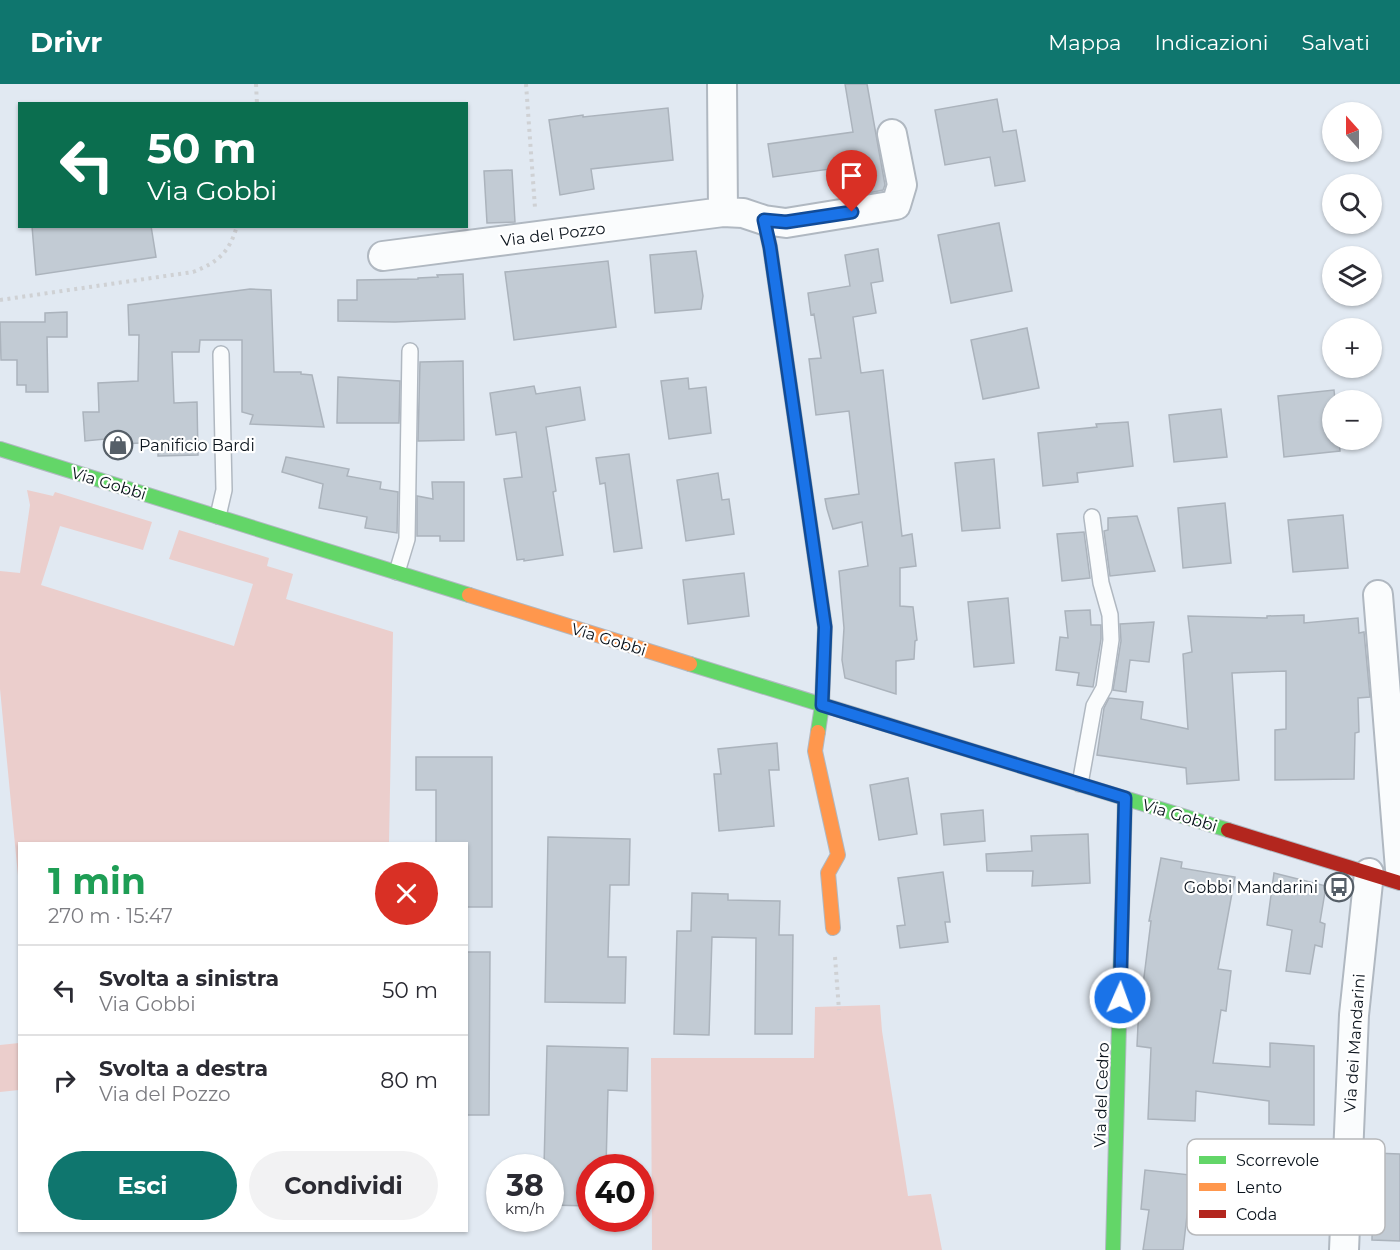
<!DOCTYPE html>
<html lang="it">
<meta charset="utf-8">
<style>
:root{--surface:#fff;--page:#f2f2f3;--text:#2b2b33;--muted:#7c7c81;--line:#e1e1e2;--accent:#0f766e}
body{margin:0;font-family:Montserrat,sans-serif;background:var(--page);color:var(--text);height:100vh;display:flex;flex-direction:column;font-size:22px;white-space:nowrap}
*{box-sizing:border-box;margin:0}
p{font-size:20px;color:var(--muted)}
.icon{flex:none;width:33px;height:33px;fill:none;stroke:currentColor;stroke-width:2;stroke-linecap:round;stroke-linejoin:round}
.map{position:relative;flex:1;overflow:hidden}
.side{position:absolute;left:18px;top:758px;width:450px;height:390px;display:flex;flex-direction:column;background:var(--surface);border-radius:0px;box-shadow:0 2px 4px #0004}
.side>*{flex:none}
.hud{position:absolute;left:18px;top:18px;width:450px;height:126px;border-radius:0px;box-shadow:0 2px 4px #0004;background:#0b6e4f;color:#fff;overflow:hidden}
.needle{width:39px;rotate:339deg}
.controls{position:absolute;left:1322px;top:18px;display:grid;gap:12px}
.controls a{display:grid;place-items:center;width:60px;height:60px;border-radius:50%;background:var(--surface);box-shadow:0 2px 4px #0004;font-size:30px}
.speed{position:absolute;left:486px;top:1070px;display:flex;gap:12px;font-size:30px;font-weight:700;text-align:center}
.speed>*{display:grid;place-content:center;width:78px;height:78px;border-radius:50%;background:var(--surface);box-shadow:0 2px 4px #0004;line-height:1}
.speed small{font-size:15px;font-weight:400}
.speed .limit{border:9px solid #d22;background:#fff;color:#111}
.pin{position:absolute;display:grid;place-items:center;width:51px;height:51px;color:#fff;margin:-62px -26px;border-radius:50% 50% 50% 0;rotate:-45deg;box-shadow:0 0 6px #0007}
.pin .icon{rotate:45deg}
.me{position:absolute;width:66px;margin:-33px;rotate:2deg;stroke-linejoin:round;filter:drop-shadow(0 0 4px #0008)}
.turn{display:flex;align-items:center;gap:21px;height:126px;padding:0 30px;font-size:27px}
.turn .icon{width:78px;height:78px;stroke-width:2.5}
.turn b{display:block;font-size:42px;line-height:51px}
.round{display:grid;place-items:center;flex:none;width:63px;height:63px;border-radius:32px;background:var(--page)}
.head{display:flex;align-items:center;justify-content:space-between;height:102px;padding:0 30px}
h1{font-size:36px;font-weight:700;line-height:45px;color:#1e9e55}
.cta{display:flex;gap:12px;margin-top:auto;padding:12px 30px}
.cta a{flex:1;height:69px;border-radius:36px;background:var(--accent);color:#fff;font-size:24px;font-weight:700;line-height:69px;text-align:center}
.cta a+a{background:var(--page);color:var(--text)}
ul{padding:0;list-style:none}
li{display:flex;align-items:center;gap:18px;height:90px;padding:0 30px;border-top:2px solid var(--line)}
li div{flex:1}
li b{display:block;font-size:22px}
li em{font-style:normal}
header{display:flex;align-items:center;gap:36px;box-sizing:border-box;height:84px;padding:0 30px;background:var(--accent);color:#fff}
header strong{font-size:28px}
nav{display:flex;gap:33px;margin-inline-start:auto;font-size:21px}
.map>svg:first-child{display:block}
</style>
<header>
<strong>Drivr</strong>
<nav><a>Mappa</a><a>Indicazioni</a><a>Salvati</a></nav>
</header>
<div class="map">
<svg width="1400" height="1166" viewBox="0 0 1400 1166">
<rect width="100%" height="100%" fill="#e1e9f2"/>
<path fill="#ebcecc" d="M27 406 53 412 55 408 152 438 143 466 60 442 41 501 234 562 253 500 169 475 179 446 269 474 267 482 293 490 286 515 393 548 389 759H20L19 802 0 605V487L20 489 30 421Z
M880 921 882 947 908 1112 931 1110 942 1166H652L651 974H814L815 923Z
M19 959V1006L0 1008V961Z"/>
<path fill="#c2cbd4" stroke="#abb3bc" stroke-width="1.5" d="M845 0H867L885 101 883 106 863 110 858 81 773 93 768 60 853 48Z
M997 15 1003 48 1016 46 1025 97 995 102 990 73 945 81 935 26Z
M668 24 673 76 591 85 594 105 560 111 549 36 583 31V33Z
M512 86 515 138 487 139 484 87Z
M999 139 1012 207 951 219 938 151Z
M32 142H151L156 173 36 191Z
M878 165 883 197 871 199 876 229 853 233 861 289 883 286 902 452 912 450 916 482 900 484V522L913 523 917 556 915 557 914 575 896 577V610L845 594 842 576 844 544 839 487 868 482 862 438 833 445 827 425 825 415 859 410 849 327 816 331 809 275 821 274 814 230 811 231 808 209 850 202 845 171Z
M696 167 703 212 701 225 655 229 650 171Z
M608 177 616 243 514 256 505 188Z
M463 190 465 235 395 238 338 237V216H357V196L418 195V194L438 193 437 191Z
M250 205 271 206 274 288H301V290L312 291 324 343 250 340 253 331 242 328V256H200L199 268H172L174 319 197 318 198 371 158 372V358L105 361V355L85 357 83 328H99L98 299 138 297 139 251H129L128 221Z
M67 228V253H47L48 308H26V301H17V276H1L0 238H45V229Z
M1027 244 1039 304 983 315 971 256Z
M463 277 464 356 418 357 420 278Z
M338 293 400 297 399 339H337Z
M688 294 689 305 706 303 711 349 669 355 661 297Z
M534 302 536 310 580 303 585 336 546 343 556 407 553 408 563 471 524 477V475L517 476 504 395 522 393 516 348 496 351 490 309Z
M1334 306 1335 316H1332V356H1339L1340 367 1284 373 1278 312Z
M1221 325 1227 373 1174 378 1169 331Z
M1128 338 1133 382 1077 389 1078 398 1043 402 1038 349 1097 343 1096 340Z
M629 370 642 464 614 468 605 399 600 400 596 374Z
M286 373 349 385 347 392 381 398 380 405 398 408 397 449 365 444 367 433 319 424 323 400 282 388Z
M994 375 1000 444 962 447 955 379Z
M718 389 722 416 729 415 734 450 686 457 677 396Z
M432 398H464V457H440V452H417V412L433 415Z
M1225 419 1231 479 1183 484 1178 424Z
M1343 431 1348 484 1293 488 1288 436Z
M1137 432 1155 487 1110 492 1104 447 1108 446V434Z
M1084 448 1090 494 1062 497 1057 450Z
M744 489 749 532 688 540 683 496Z
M1008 514 1014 579 974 583 968 518Z
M1090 526 1091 541H1101V555L1093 603 1077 601 1079 589 1056 586 1060 553 1068 554 1065 527Z
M1304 531V539L1358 534 1359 549 1364 548 1370 613 1358 614 1359 648 1355 649 1354 695 1275 696V646L1286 645V587L1232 589 1239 696 1187 700 1186 684 1097 671 1104 624 1109 614 1143 618 1141 635 1188 645 1183 570 1192 568 1188 532 1267 534V532Z
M1154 538 1149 578 1130 576 1126 608 1113 606 1121 557 1120 540Z
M777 659 779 686H769L774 742 719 747 714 690H721L718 665Z
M416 673H492V823H466V759H436V706H416Z
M908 694 917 750 879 756 870 701Z
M983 726 985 757 944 761 941 730Z
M1088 750 1090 799 1032 802 1033 787H987L986 770 1032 767 1031 752Z
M548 753 630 755 629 801H610L608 873H626L625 919 545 918Z
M1161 774 1182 778 1181 784 1235 793 1218 885 1231 887 1226 927 1221 926 1213 979 1270 983V959L1314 962V1041L1269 1040V1017L1196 1007 1195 1037 1148 1035 1151 964 1137 962 1138 941 1151 837H1149Z
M943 788 950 838H945L948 858 900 864 897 842 905 841 898 794Z
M1274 789 1326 802 1320 838 1325 840 1322 863 1315 861 1310 890 1286 887 1292 846 1267 841Z
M692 809 728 810V816L780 817 779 851H793L792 950H755L756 854 712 853 709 951 674 950 677 847H691Z
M466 868H490L489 1031H466Z
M547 962 628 964 627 1007 608 1006 606 1083H590V1122L550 1121V1083H544Z
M1374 1069 1400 1070V1157L1372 1156Z
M1217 1070 1241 1071 1240 1087H1254V1099L1272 1101 1271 1117 1189 1114 1183 1166H1143L1149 1126 1141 1125 1145 1086 1217 1094Z"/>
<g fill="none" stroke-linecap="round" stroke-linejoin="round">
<g stroke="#b0b8c1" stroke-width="18">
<path id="lane" d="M218 432 224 406 221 270
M397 488 407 455 410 267
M1080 700 1094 622 1104 604 1111 556 1110 531 1101 499 1092 433"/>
</g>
<g stroke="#b0b8c1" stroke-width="32">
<path id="street" d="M722 0 723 128
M383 172 723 128 743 129 764 136 786 139 896 121 902 101 892 50
M1378 511 1400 785
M1344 1166 1354 931 1369 789"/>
</g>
<g stroke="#b0b8c1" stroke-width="16">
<path id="fast" d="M764 136 770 163 825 543 822 621 818 648
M0 365 469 511
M690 580 1228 746
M1113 1166 1125 714"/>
</g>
<g stroke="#b0b8c1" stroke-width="16">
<path id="slow" d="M469 511 690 580
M818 648 815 667 838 771 828 789 833 844"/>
</g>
<g stroke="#b0b8c1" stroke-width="16">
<path id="jam" d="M1228 746 1400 799"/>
</g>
<path stroke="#cfd1d4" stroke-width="4" stroke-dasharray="3 4.5" stroke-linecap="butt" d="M256 0 257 20
M526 0 535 124
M0 216 193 188C218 178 229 169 237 142
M835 873 839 926"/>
<use href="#lane" stroke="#fafcfd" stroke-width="15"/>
<use href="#street" stroke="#fafcfd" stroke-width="28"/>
<use href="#fast" stroke="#63d668" stroke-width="14"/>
<use href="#slow" stroke="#ff974d" stroke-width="14"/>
<use href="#jam" stroke="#b3261e" stroke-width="14"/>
</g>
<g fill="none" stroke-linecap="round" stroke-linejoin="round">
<g stroke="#114b97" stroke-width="15">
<path id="route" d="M852 128 786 138 764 136 770 163 825 543 822 621 1125 714 1120 914"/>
</g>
<use href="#route" stroke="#1a73e8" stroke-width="10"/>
</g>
<defs>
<g id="shop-ring" transform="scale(1.5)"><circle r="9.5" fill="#fff" stroke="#565f68" stroke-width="1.5"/><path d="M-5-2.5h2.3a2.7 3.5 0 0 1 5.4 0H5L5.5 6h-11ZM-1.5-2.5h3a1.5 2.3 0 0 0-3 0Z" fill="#565f68"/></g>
<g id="bus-ring" transform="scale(1.5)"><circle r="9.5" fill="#fff" stroke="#565f68" stroke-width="1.5"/><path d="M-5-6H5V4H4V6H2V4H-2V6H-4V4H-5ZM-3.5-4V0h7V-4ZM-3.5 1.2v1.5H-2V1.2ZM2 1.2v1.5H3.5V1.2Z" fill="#565f68"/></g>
</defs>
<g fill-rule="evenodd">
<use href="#shop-ring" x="118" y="361"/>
<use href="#bus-ring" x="1339" y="803"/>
</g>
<g text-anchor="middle" stroke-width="4.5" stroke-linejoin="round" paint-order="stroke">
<g font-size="16" fill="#0b141d" stroke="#fff">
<text transform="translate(553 150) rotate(-7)" y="6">Via del Pozzo</text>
<text transform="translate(109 399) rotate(17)" y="6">Via Gobbi</text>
<text transform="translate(609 555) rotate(17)" y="6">Via Gobbi</text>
<text transform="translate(1180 731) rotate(17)" y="6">Via Gobbi</text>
<text transform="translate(1354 959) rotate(-86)" y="6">Via dei Mandarini</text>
<text transform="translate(1101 1011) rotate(-88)" y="6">Via del Cedro</text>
</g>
<g font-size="16" fill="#0b141d" stroke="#fff" text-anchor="start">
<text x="139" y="367">Panificio Bardi</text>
<text x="1318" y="809" text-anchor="end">Gobbi Mandarini</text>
</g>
</g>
<rect x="1187" y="1055" width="198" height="96" rx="9" fill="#fff" stroke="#b6b8bb" stroke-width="1.5"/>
<rect x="1199" y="1072" width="27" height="8" fill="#63d668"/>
<rect x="1199" y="1099" width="27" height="8" fill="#ff974d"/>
<rect x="1199" y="1126" width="27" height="8" fill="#b3261e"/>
<g font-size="16" fill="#0b141d">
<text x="1236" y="1082">Scorrevole</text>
<text x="1236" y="1109">Lento</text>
<text x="1236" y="1136">Coda</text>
</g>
</svg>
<div class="controls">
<a><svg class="needle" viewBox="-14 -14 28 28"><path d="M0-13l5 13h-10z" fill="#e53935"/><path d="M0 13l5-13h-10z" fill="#7c7c81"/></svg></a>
<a><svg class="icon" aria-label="search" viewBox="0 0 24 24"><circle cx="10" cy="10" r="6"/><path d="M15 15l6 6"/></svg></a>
<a><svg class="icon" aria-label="layers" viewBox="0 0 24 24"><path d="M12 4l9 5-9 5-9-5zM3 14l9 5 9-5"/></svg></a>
<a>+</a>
<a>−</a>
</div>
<div class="speed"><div>38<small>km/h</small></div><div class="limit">40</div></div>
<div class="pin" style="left:852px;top:128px;background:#d93025"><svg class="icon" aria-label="arrive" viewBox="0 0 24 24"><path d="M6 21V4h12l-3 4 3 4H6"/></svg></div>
<svg class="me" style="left:1120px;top:914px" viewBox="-20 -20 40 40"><circle r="17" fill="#1a73e8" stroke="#fff" stroke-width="3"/><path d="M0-11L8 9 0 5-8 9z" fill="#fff"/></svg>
<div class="hud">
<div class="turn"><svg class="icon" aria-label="left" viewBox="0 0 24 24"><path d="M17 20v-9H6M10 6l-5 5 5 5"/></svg><div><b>50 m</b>Via Gobbi</div></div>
</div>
<section class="side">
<div class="head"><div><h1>1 min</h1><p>270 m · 15:47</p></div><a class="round" style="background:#d93025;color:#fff"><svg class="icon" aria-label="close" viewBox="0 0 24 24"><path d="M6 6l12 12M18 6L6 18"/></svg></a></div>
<ul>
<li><svg class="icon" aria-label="left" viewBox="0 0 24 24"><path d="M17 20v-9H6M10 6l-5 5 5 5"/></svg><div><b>Svolta a sinistra</b><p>Via Gobbi</p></div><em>50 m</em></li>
<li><svg class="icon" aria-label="right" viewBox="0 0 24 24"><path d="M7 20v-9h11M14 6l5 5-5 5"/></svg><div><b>Svolta a destra</b><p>Via del Pozzo</p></div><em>80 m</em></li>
</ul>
<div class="cta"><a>Esci</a><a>Condividi</a></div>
</section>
</div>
